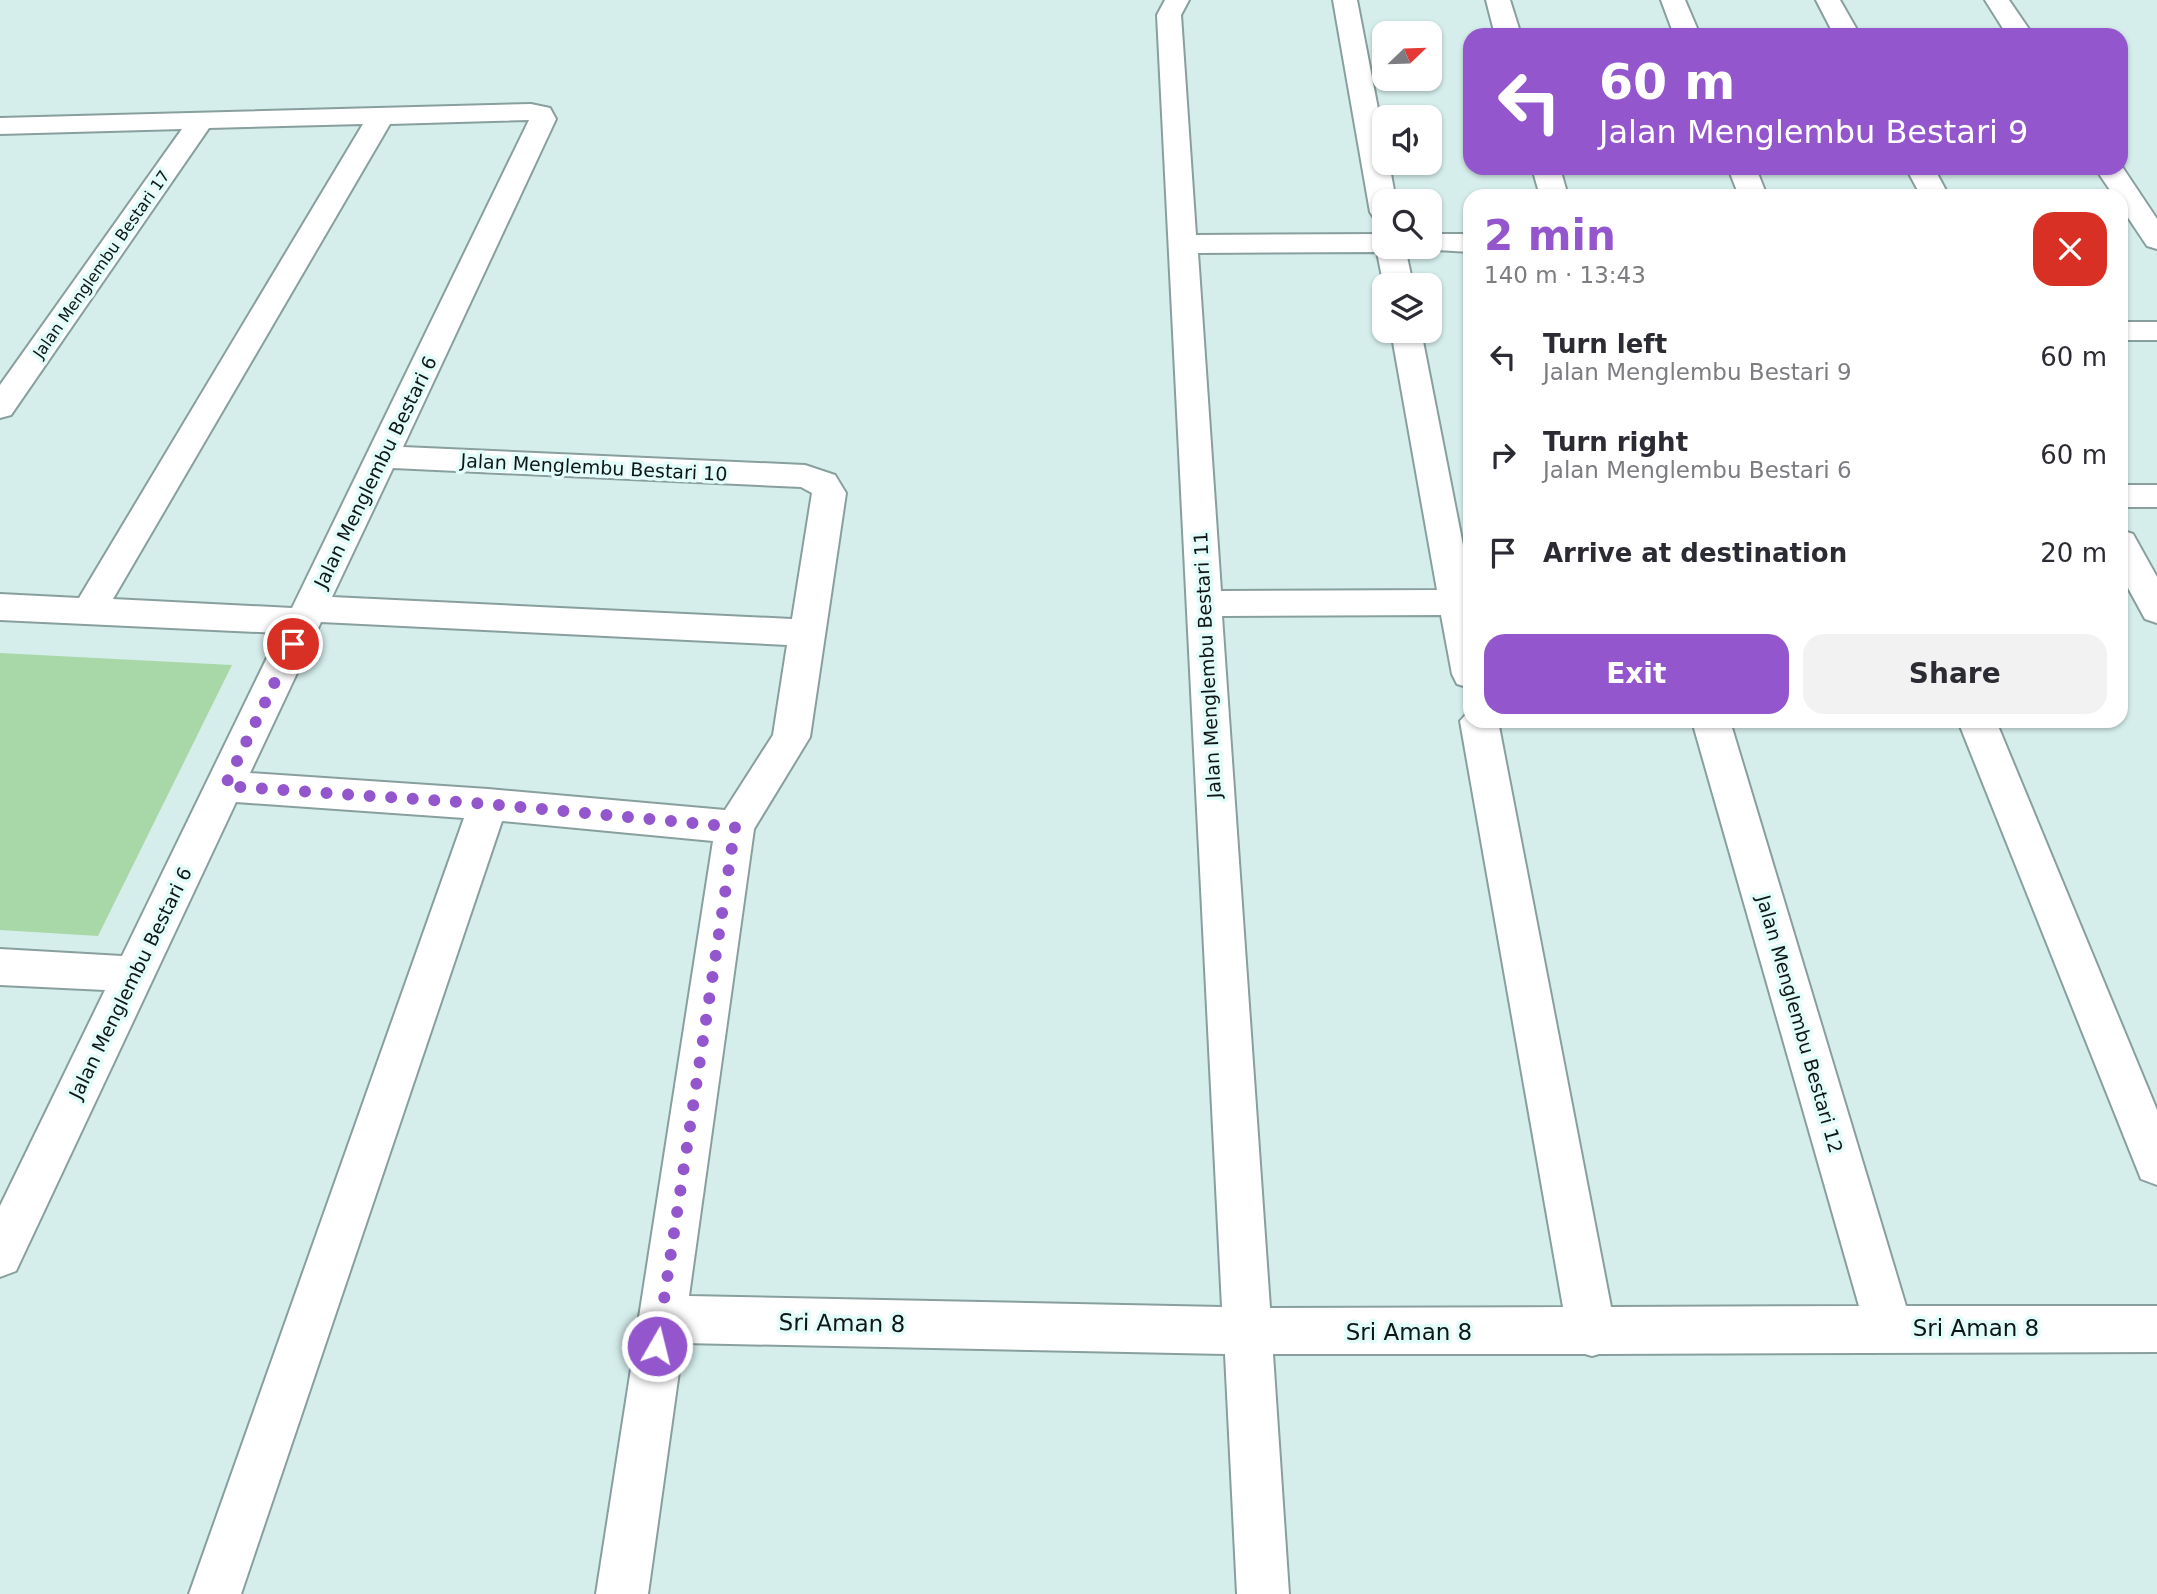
<!DOCTYPE html>
<meta charset="utf-8">
<style>
:root{--surface:#fff;--page:#f2f2f3;--text:#2b2b33;--muted:#7c7c81;--accent:#9456cd}
body{margin:0;font-family:"DejaVu Sans",sans-serif;background:var(--page);color:var(--text);height:100vh;display:flex;flex-direction:column;font-size:26px;white-space:nowrap}
*{box-sizing:border-box;margin:0}
p{font-size:23px;color:var(--muted)}
.icon{flex:none;width:38px;height:38px;fill:none;stroke:currentColor;stroke-width:2;stroke-linecap:round;stroke-linejoin:round}
.map{position:relative;flex:1;overflow:hidden}
.details{position:absolute;left:1463px;top:189px;width:665px;height:539px;display:flex;flex-direction:column;background:var(--surface);border-radius:21px;box-shadow:0 2px 5px #0004}
.details>*{flex:none}
.hud{position:absolute;left:1463px;top:28px;width:665px;height:147px;border-radius:21px;box-shadow:0 2px 5px #0004;background:#9456cd;color:#fff;overflow:hidden}
.needle{width:46px;rotate:67deg}
.buttons{position:absolute;left:1372px;top:21px;display:grid;gap:14px}
.buttons a{display:grid;place-items:center;width:70px;height:70px;border-radius:14px;background:var(--surface);box-shadow:0 2px 5px #0004;font-size:35px}
.pin{position:absolute;display:grid;place-items:center;width:60px;height:60px;color:#fff;margin:-30px;border:4px solid #fff;border-radius:50%;box-shadow:0 2px 7px #0007}
.me{position:absolute;width:77px;margin:-38px;rotate:8deg;stroke-linejoin:round;filter:drop-shadow(0 0 5px #0008)}
.turn{display:flex;align-items:center;gap:24px;height:147px;padding:0 21px;font-size:32px}
.turn .icon{width:91px;height:91px;stroke-width:2.5}
.turn b{display:block;font-size:49px;line-height:60px}
.round{display:grid;place-items:center;flex:none;width:74px;height:74px;border-radius:21px;background:var(--page)}
.overview{display:flex;align-items:center;justify-content:space-between;height:119px;padding:0 21px}
h1{font-size:42px;font-weight:800;line-height:52px;color:var(--accent)}
.button{display:flex;gap:14px;margin-top:auto;padding:14px 21px}
.button a{flex:1;height:80px;border-radius:21px;background:var(--accent);color:#fff;font-size:28px;font-weight:800;line-height:80px;text-align:center}
.button a+a{background:var(--page);color:var(--text)}
ul{padding:0;list-style:none}
li{display:flex;align-items:center;gap:21px;height:98px;padding:0 21px}
li div{flex:1}
li b{display:block;font-size:26px}
li em{font-style:normal}
.map>svg:first-child{display:block}
</style>
<div class="map">
<svg width="2157" height="1594" viewBox="0 0 2157 1594">
<rect width="100%" height="100%" fill="#d5eeec"/>
<path fill="#a8d8a8" d="M0 653 232 665 98 936 0 930Z"/>
<g fill="none" stroke-linecap="round" stroke-linejoin="round">
<g stroke="#889f9d" stroke-width="4">
<path id="minor" d="M1165 0H1189L1181 15 1196 235 1384 234V247H1405L1413 285 1384 287 1377 252 1198 253 1221 591 1437 590 1391 331H1421L1470 581V688L1457 684 1452 674 1441 615 1222 616 1270 1308 1563 1307 1460 721 1470 710V721H1498L1611 1307 1859 1306 1692 721H1730L1906 1306H2157V1352L1599 1354 1592 1356 1585 1354H1273L1289 1594H1237L1225 1354 683 1343 648 1594H596L713 841 502 821 241 1594H189L464 818 236 802 16 1271 0 1277V1206L105 990 0 985V949L122 956 279 633 0 620V594L79 598 363 124 209 128 11 415 0 418V385L182 129 0 134V118L531 104 550 108 556 119 403 447 805 465 835 475 846 493 810 737 754 829 689 1296 1222 1307 1157 15ZM529 120 292 608 113 599 390 124ZM393 468 801 487 812 493 792 619 332 597ZM321 622 787 645 773 735 725 810 488 789 250 773Z
M1333 0H1357L1384 140V163H1389L1396 201H1384V220L1374 218 1370 212Z
M1486 0H1510L1521 35H1495Z
M1661 0H1685L1700 35H1674Z
M1816 0H1840L1860 35H1834Z
M1985 0H2009L2033 35H2007Z
M2121 165 2157 219V249L2147 246 2121 207V196H2114L2095 168H2121Z
M1532 168H1560L1568 196H1540Z
M1728 168H1756L1767 196H1739Z
M1906 168H1934L1949 196H1921Z
M1430 234H1470V252L1420 249 1418 247H1430Z
M2121 322H2157V340H2121Z
M2121 485H2157V507H2121Z
M2121 530 2133 534 2157 577V623L2145 619 2121 575Z
M1958 721H1996L2157 1110V1185L2141 1179 2135 1164Z"/>
</g>
<use href="#minor" fill="#fff" fill-rule="evenodd"/>
</g>
<g fill="none" stroke-linecap="round" stroke-linejoin="round">
<path stroke="#9456cd" stroke-width="12" stroke-dasharray="0 21.6" d="M293 644 225 786 488 804 735 827 657 1346"/>
</g>
<g text-anchor="middle" stroke-width="7" stroke-linejoin="round" paint-order="stroke">
<g font-size="16" fill="#0e1716" stroke="#e2fcf9">
<text transform="translate(101 264) rotate(-55)" y="6">Jalan Menglembu Bestari 17</text>
</g>
<g font-size="19" fill="#0e1716" stroke="#e2fcf9">
<text transform="translate(594 467) rotate(3)" y="7">Jalan Menglembu Bestari 10</text>
<text transform="translate(375 472) rotate(-64)" y="7">Jalan Menglembu Bestari 6</text>
<text transform="translate(1207 665) rotate(-93)" y="7">Jalan Menglembu Bestari 11</text>
<text transform="translate(130 983) rotate(-64)" y="7">Jalan Menglembu Bestari 6</text>
<text transform="translate(1800 1024) rotate(74)" y="7">Jalan Menglembu Bestari 12</text>
</g>
<g font-size="23" fill="#0e1716" stroke="#e2fcf9">
<text transform="translate(842 1323) rotate(1)" y="8">Sri Aman 8</text>
<text x="1976" y="1336">Sri Aman 8</text>
<text x="1409" y="1340">Sri Aman 8</text>
</g>
</g>
</svg>
<div class="buttons">
<a><svg class="needle" viewBox="-14 -14 28 28"><path d="M0-13l5 13h-10z" fill="#e53935"/><path d="M0 13l5-13h-10z" fill="#7c7c81"/></svg></a>
<a><svg class="icon" aria-label="sound" viewBox="0 0 24 24"><path d="M4 9h4l5-4v14l-5-4H4zM17 9q2 3 0 6"/></svg></a>
<a><svg class="icon" aria-label="search" viewBox="0 0 24 24"><circle cx="10" cy="10" r="6"/><path d="M15 15l6 6"/></svg></a>
<a><svg class="icon" aria-label="layers" viewBox="0 0 24 24"><path d="M12 4l9 5-9 5-9-5zM3 14l9 5 9-5"/></svg></a>
</div>
<div class="pin" style="left:293px;top:644px;background:#d93025"><svg class="icon" aria-label="arrive" viewBox="0 0 24 24"><path d="M6 21V4h12l-3 4 3 4H6"/></svg></div>
<svg class="me" style="left:657px;top:1346px" viewBox="-20 -20 40 40"><circle r="17" fill="#9456cd" stroke="#fff" stroke-width="3"/><path d="M0-11L8 9 0 5-8 9z" fill="#fff"/></svg>
<div class="hud">
<div class="turn"><svg class="icon" aria-label="left" viewBox="0 0 24 24"><path d="M17 20v-9H6M10 6l-5 5 5 5"/></svg><div><b>60 m</b>Jalan Menglembu Bestari 9</div></div>
</div>
<section class="details">
<div class="overview"><div><h1>2 min</h1><p>140 m · 13:43</p></div><a class="round" style="background:#d93025;color:#fff"><svg class="icon" aria-label="close" viewBox="0 0 24 24"><path d="M6 6l12 12M18 6L6 18"/></svg></a></div>
<ul>
<li><svg class="icon" aria-label="left" viewBox="0 0 24 24"><path d="M17 20v-9H6M10 6l-5 5 5 5"/></svg><div><b>Turn left</b><p>Jalan Menglembu Bestari 9</p></div><em>60 m</em></li>
<li><svg class="icon" aria-label="right" viewBox="0 0 24 24"><path d="M7 20v-9h11M14 6l5 5-5 5"/></svg><div><b>Turn right</b><p>Jalan Menglembu Bestari 6</p></div><em>60 m</em></li>
<li><svg class="icon" aria-label="arrive" viewBox="0 0 24 24"><path d="M6 21V4h12l-3 4 3 4H6"/></svg><div><b>Arrive at destination</b></div><em>20 m</em></li>
</ul>
<div class="button"><a>Exit</a><a>Share</a></div>
</section>
</div>
